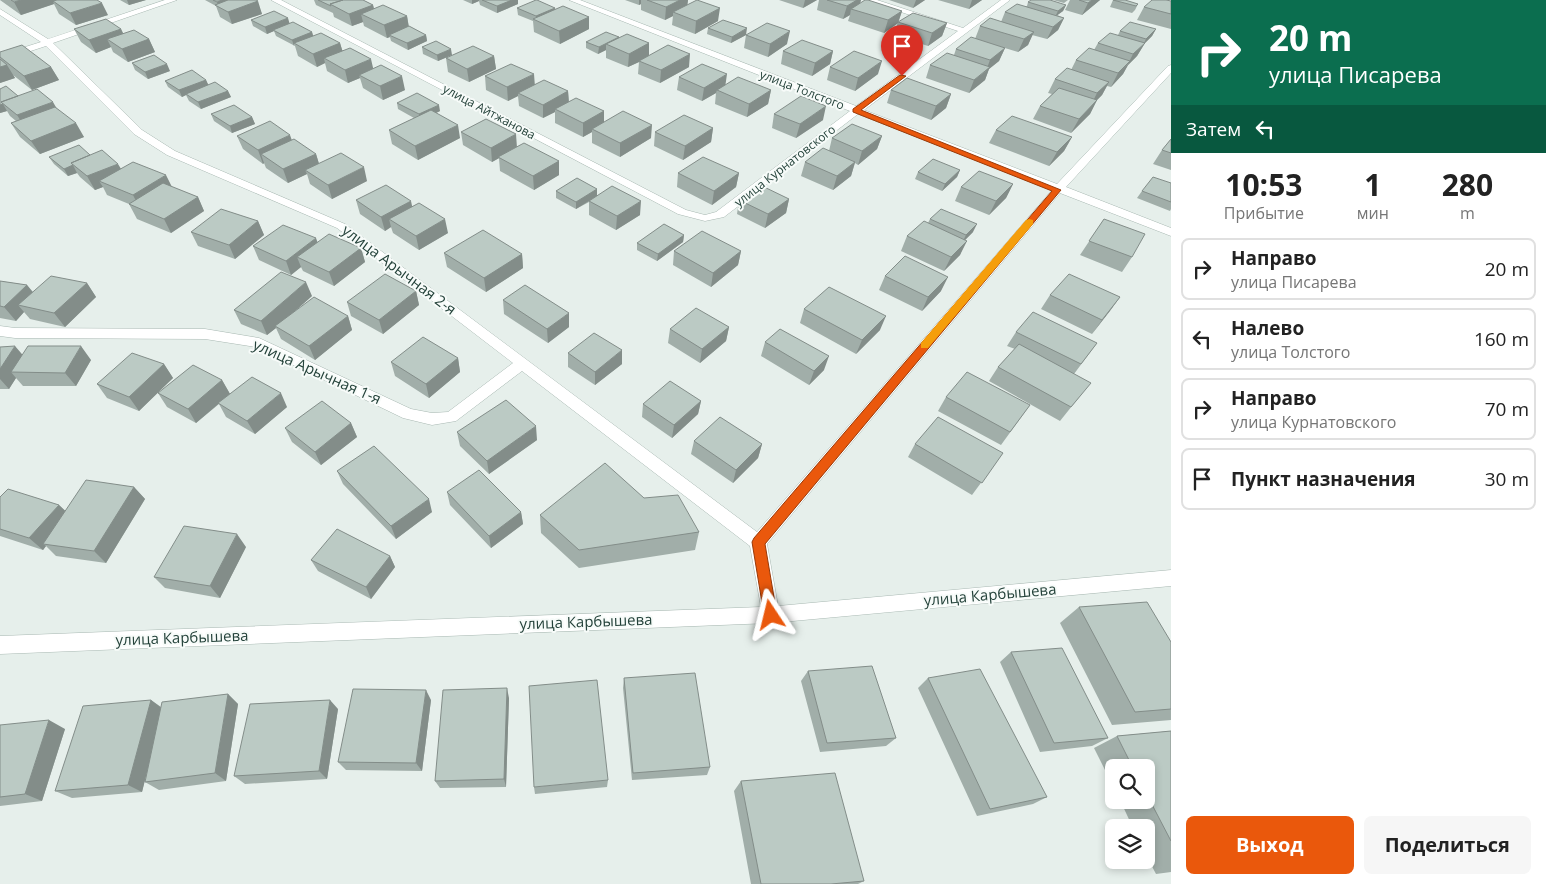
<!DOCTYPE html>
<html lang="ru">
<meta charset="utf-8">
<style>
:root{--surface:#fff;--page:#f6f6f6;--text:#222;--muted:#767676;--line:#e0e0e0;--accent:#ea580c}
body{margin:0;font-family:"Open Sans",sans-serif;background:var(--page);color:var(--text);height:100vh;display:flex;flex-direction:column;font-size:19px;white-space:nowrap}
*{box-sizing:border-box;margin:0}
p{font-size:16px;color:var(--muted)}
.icon{flex:none;width:28px;height:28px;fill:none;stroke:currentColor;stroke-width:2;stroke-linecap:round;stroke-linejoin:round}
.map{position:relative;flex:1;overflow:hidden}
.sheet{display:flex;flex-direction:column;background:var(--surface);width:375px}
.sheet>*{flex:none}
.guide{background:#0b6e4f;color:#fff;overflow:hidden}
.controls{position:absolute;left:1105px;top:759px;display:grid;gap:10px}
.controls a{display:grid;place-items:center;width:50px;height:50px;border-radius:8px;background:var(--surface);box-shadow:0 2px 8px #0003;font-size:25px}
.pin{position:absolute;display:grid;place-items:center;width:42px;height:42px;color:#fff;margin:-51px -21px;border-radius:50% 50% 50% 0;rotate:-45deg;box-shadow:0 0 5px #0007}
.pin .icon{rotate:45deg}
.me{position:absolute;width:55px;margin:-28px;rotate:350deg;stroke-linejoin:round;filter:drop-shadow(0 0 4px #0008)}
.turn{display:flex;align-items:center;gap:18px;height:105px;padding:0 15px;font-size:22px}
.turn .icon{width:65px;height:65px;stroke-width:2.5}
.turn b{display:block;font-size:35px;line-height:42px}
.then{display:flex;align-items:center;height:48px;padding:0 15px;background:#0003;gap:10px;font-size:19px}
.eta{display:flex;justify-content:space-evenly;align-items:center;height:85px;text-align:center}
.eta b{font-size:30px;font-weight:700;line-height:35px}
.action{display:flex;gap:10px;margin-top:auto;padding:10px 15px}
.action a{flex:1;height:58px;border-radius:8px;background:var(--accent);color:#fff;font-size:20px;font-weight:700;line-height:58px;text-align:center}
.action a+a{background:var(--page);color:var(--text)}
ul{padding:0;list-style:none}
li{display:flex;align-items:center;gap:15px;height:62px;margin:0 10px 8px;padding:0 5px;border:2px solid var(--line);border-radius:8px}
li div{flex:1}
li b{display:block;font-size:19px}
li em{font-style:normal}
main{display:flex;flex:1;min-height:0}
.map>svg:first-child{display:block}
</style>
<main>
<div class="map">
<svg width="1171" height="884" viewBox="0 0 1171 884">
<rect width="100%" height="100%" fill="#e6efeb"/>
<g fill="none" stroke-linecap="round" stroke-linejoin="round">
<g stroke="#a8b8b2" stroke-width="1">
<path id="minor" d="M165 0H177L53 43 142 130 175 151 345 224 757 532 1052 190 858 114 724 217 705 221 678 214 271 0H281L686 210 705 215 716 212 850 111 569 0H580L856 106 958 31 865 0H877L963 28 1001 0H1010L864 110 1057 184 1168 66 1171 65V73L1066 187 1171 228V236L1060 193 767 544 778 606 1171 570V586L771 623 0 654V636L761 607 750 546 522 371 456 421 432 425 403 418 256 347 205 339 15 338 0 336V326L15 328 205 329 259 338 411 409 432 413 448 412 513 363 337 228 167 155 134 134 46 46 0 61V55L41 42 0 15V9L48 39Z"/>
</g>
<use href="#minor" fill="#fff" fill-rule="evenodd"/>
</g>
<path fill="#a1aea9" d="M0 0H56L108 15 76 25 59 14 54 4 21 15Z
M120 0H146L129 5Z
M205 0H256L262 14 232 24 220 17 216 6Z
M314 0H363L373 5 374 9 407 16 409 27 426 35 427 41 408 50 391 41 390 37 387 38 364 26 363 22 352 26 334 17 333 13 316 5Z
M463 0H518V4L497 13 480 5 479 1 472 4Z
M625 0H688L687 5 718 21 695 34 672 25 673 16 665 20 641 10V4L639 5Z
M779 0H817L803 8Z
M819 0H861L860 3 902 11 898 23 884 33 848 21 850 15 843 19 817 10Z
M889 0H925L913 8Z
M938 0H982L969 9Z
M1053 0H1068L1064 3Z
M1070 0H1100L1082 15 1065 10Z
M1113 0 1138 4 1135 10 1132 13 1110 7Z
M1171 1V29L1137 20 1144 7Z
M1028 2 1066 5 1063 11 1057 15 1064 18 1058 30 1047 39 1032 35 1028 45 1018 52 975 39 980 26 1001 22 1005 12 1027 6Z
M517 8 555 9 589 17V29L560 44 534 32 533 21 518 15Z
M251 20 290 24 312 32 313 36 340 43 342 50 373 69 405 90 383 100 363 88 360 78 348 83 327 71 325 63 317 67 298 56 295 46 276 36 274 31 267 34 253 26Z
M898 22 947 23 942 36 928 46 894 35Z
M708 28 746 35 731 43 707 34Z
M74 29H121L123 33 149 39 155 52 128 62 113 52 111 47 96 53 81 42Z
M1156 29 1152 36 1145 43 1137 56 1128 65 1123 74 1111 87 1107 86 1102 95 1097 100 1090 114 1071 133 1033 119 1040 106 1052 94 1048 93 1055 79 1071 70 1076 60 1094 50 1098 43 1118 35 1120 31Z
M746 35 787 44 768 57 744 48Z
M619 37V38L649 43V56L689 67 660 83 638 74 639 62 628 67 606 58V50L598 54 586 48V42Z
M422 47 452 55 438 61 423 54Z
M1005 48 999 61 989 69 985 80 969 93 926 78 930 65 954 55 956 49Z
M783 51H833L830 64 812 76 781 64Z
M0 52 51 67 59 80 32 90 13 75 15 78 0 83Z
M494 56 496 69 469 82 448 72 446 58Z
M132 63 170 71 148 79 135 70Z
M830 67 878 74 855 91 827 80Z
M485 76 535 84 568 91 569 102 604 111V122L651 138 620 157 592 143V132L583 137 555 123V112L543 118 519 106 518 96 508 101 486 90Z
M679 77 725 85 771 90 768 104 747 117 715 104 716 93 702 101 677 90Z
M206 80 208 85 228 91 231 97 201 109 189 101 186 95 182 97 168 87 165 81Z
M0 89 18 96 55 107 84 137 40 154 20 137 11 123 16 121 10 116 7 111 0 113Z
M891 90 951 94 946 108 931 120 887 103Z
M397 103 440 111 436 113 460 138 418 160 392 144 389 130 414 118 398 109Z
M211 114 252 117 255 124 232 133 214 121Z
M774 114 823 120 796 138 772 128Z
M713 128 711 142 683 160 654 146 655 132Z
M996 130 1072 137 1064 151 1049 166 989 143Z
M461 132 517 147 559 161V175L534 190 500 171 499 158 492 162 463 145Z
M237 136 292 140 316 154 319 164 367 181 332 199 310 184 307 174 288 183 266 168 264 163 263 164 243 149Z
M882 136 877 149 858 165 855 163 851 176 833 190 801 176 805 162 829 151 832 138Z
M1171 139V170L1153 164 1162 150Z
M90 155 121 169 198 197 204 211 171 233 137 219 129 204 107 195 103 187 95 190 80 177 77 173 68 176 54 164 49 157Z
M960 170 957 177 942 191 915 179 918 172Z
M678 173H739L736 187 712 205 677 187Z
M1171 183V209L1170 211 1137 198 1142 191Z
M1013 184 1006 198 989 215 955 201 961 187Z
M597 189V196L640 215 616 230 589 215V202L576 209 556 198V191Z
M789 199 786 213 765 228 737 214 739 200Z
M356 200 412 206 448 233 419 250 393 233 391 227 385 231 360 214Z
M930 219 973 232 965 240 960 255 944 271 901 251 907 236 928 223Z
M1104 219 1132 257 1122 272 1080 255Z
M258 221 264 235 235 259 198 246 191 232Z
M684 235 683 242 657 261 637 250V243Z
M317 242 361 248 365 262 334 286 303 271 301 267 291 275 259 260 253 246Z
M674 251H741L738 265 711 287 673 265Z
M444 253 522 254 523 268 486 292 447 267Z
M885 276 941 291 922 311 879 290Z
M0 281 27 285 33 292 87 283 96 297 65 327 30 319 24 312 16 321 0 318Z
M416 291 419 305 383 334 351 316 347 302Z
M1050 295 1120 297 1092 334 1041 309Z
M312 296 294 312 348 316 352 330 315 360 281 339 276 328 267 335 241 324 234 310Z
M503 300 569 327 548 343 504 314Z
M804 309 880 330 856 354 800 323Z
M729 327 726 341 700 363 668 343 670 329Z
M1016 332 1097 343 1074 374 1080 396 1060 421 989 381 998 367 1015 349 1007 346Z
M765 342 824 370 809 385 761 356Z
M0 347 22 355 91 360 76 386H23L16 378 9 389H0Z
M568 353 622 364 595 385 568 367Z
M458 358 460 372 429 398 395 376 391 362Z
M164 364 173 378 139 411 107 398 97 384Z
M222 380 230 394 287 407 255 434 226 417 219 404 196 423 167 407 158 393Z
M946 397 1030 405 1001 445 938 411Z
M701 401 698 414 672 438 642 417 643 404Z
M351 423 357 437 321 465 292 442 285 428Z
M457 432 537 440 489 474 460 446Z
M694 441 762 444 758 458 733 483 691 454Z
M915 444 1003 453 972 495 908 457Z
M337 471 432 512 396 539 343 484Z
M134 487 145 499 106 563 56 556 46 546 43 550 0 536V497L59 505 65 511Z
M447 492 521 512 523 524 491 548 450 505Z
M644 498 699 532 695 550 579 568 541 533 540 515Z
M246 547 220 598 165 588 154 577Z
M390 556 395 567 371 599 318 571 311 560Z
M1079 607 1171 642V720L1112 725 1060 623Z
M1011 652 1108 738 1092 746 1040 752 1000 662Z
M808 671 896 738 886 746 820 752 801 681Z
M624 678 710 767 707 775 632 780 623 688Z
M928 678 1047 797 1033 804 977 816 918 688Z
M228 694 238 704 226 781 159 790 145 782 149 763 142 792 72 798 55 791 151 700 161 707Z
M509 698 506 787 440 788 435 781Z
M431 700 422 771 346 770 338 762Z
M338 709 327 779 245 784 234 776Z
M0 725 65 729 42 801 0 806Z
M1171 731V872L1156 874 1146 855V828H1133L1120 800H1146V768H1114V788L1094 748 1117 736Z
M608 780 607 787 535 794 534 787Z
M741 781 864 881 858 884H751L734 791Z"/>
<path fill="#838d89" d="M21 0H56L57 3 53 1 54 4 21 15 14 2Z
M127 0H146L129 5Z
M222 0H237L218 6 217 2Z
M472 0H479V1L472 4Z
M512 0H518V4L497 13V6Z
M639 0H641V4L639 5Z
M680 0H688L687 8 673 12V16L665 20 666 7Z
M805 0H817L803 8Z
M857 0H861L858 10 851 9 850 15 843 19 847 6Z
M916 0H925L913 8Z
M972 0H982L969 9Z
M1092 0H1100L1082 15 1088 3Z
M258 1 262 14 232 24 228 12Z
M102 3 108 15 76 25 70 13Z
M373 5 376 17 361 14 363 22 352 26 349 14Z
M1066 5 1063 11 1055 17 1058 11Z
M555 8 556 14 536 21V16Z
M720 8 718 21 695 34 696 21Z
M902 11 898 23 884 33 888 20Z
M407 16 409 29 389 35 390 37 387 38 384 25Z
M589 17V29L560 44 559 31Z
M288 18 290 25 273 30 274 31 267 34 265 27Z
M1064 18 1058 30 1047 39 1053 27Z
M947 23 942 36 928 46 932 33Z
M747 28 746 35 731 43 732 37Z
M121 29 127 42 107 39 111 47 96 53 89 40Z
M1156 29 1152 36 1145 43 1137 56 1128 65 1123 74 1111 87 1118 73 1128 64 1133 54 1143 45 1146 39Z
M790 31 787 44 768 57 770 44Z
M312 32 314 39 294 43V46L292 40Z
M1034 32 1028 45 1018 52 1024 39Z
M426 35 427 41 408 50 407 43Z
M619 37V44H606V50L598 54 599 47Z
M149 39 155 52 128 62 122 49Z
M340 43 344 56 324 58 325 63 317 67 313 54Z
M649 43V56L639 61V62L628 67 629 54Z
M1005 48 999 61 989 69 985 80 969 93 974 80 986 71 990 60Z
M451 49 452 55 438 61 437 55Z
M833 51 830 64 812 76 815 63Z
M690 54 689 67 660 83 661 70Z
M494 56 496 69 469 82 467 69Z
M371 59 374 72 359 75 360 78 348 83 345 70Z
M882 61 878 74 855 91 858 78Z
M167 64 170 71 148 79 145 72Z
M7 65 15 78 0 83V67Z
M51 67 59 80 32 90 24 76Z
M534 74 535 87 518 93V96L508 101 507 87Z
M727 74 725 88 717 90 716 93 702 101 704 88Z
M402 76 405 90 383 100 380 86Z
M206 80 209 86 186 94V95L182 97 179 90Z
M1109 82 1102 95 1090 107 1097 93Z
M771 90 768 104 747 117 749 104Z
M228 91 231 97 201 109 198 102Z
M568 91 569 105 555 109V112L543 118V105Z
M951 94 946 108 931 120 936 106Z
M1097 100 1090 114 1071 133 1079 119Z
M53 102 61 116 26 129 17 115Z
M3 104 7 111 0 113V105Z
M439 105 440 111 420 121 419 114Z
M826 106 823 120 796 138 800 124Z
M604 111V125L592 129V132L583 137V123Z
M252 117 255 124 232 133 230 126Z
M76 123 84 137 40 154 31 141Z
M458 125 460 138 418 160 415 146Z
M652 125 651 138 620 157V143Z
M713 128 711 142 683 160 685 146Z
M516 134 517 148 492 162 491 148Z
M290 135 295 149 261 154 264 163 263 164 258 150Z
M882 136 877 149 858 165 862 151Z
M1072 137 1064 151 1049 166 1057 152Z
M316 154 320 167 305 170 307 174 288 183 283 169Z
M559 161V175L534 190 533 176Z
M855 162 851 176 833 190 837 176Z
M118 164 126 177 99 181 103 187 95 190 87 176Z
M73 165 77 173 68 176 64 169Z
M364 167 367 181 332 199 328 185Z
M960 170 957 177 942 191 945 184Z
M739 173 736 187 712 205 714 191Z
M166 175 173 189 140 209 133 195Z
M1013 184 1006 198 989 215 996 201Z
M597 189V196L576 209V202Z
M198 197 204 211 171 233 164 219Z
M789 199 786 213 765 228 768 214Z
M411 201 414 215 389 219 391 227 385 231 381 217Z
M641 201 640 215 616 230 617 216Z
M445 219 448 233 419 250 416 236Z
M258 221 264 235 235 259 229 245Z
M977 224 973 232 962 243 966 235Z
M684 235 683 242 657 261 658 254Z
M316 238 321 252 297 257 301 267 291 275 286 261Z
M967 241 960 255 944 271 951 257Z
M361 248 365 262 334 286 329 272Z
M741 251 738 265 711 287 713 273Z
M522 254 523 268 486 292 484 278Z
M948 277 941 291 922 311 928 297Z
M306 282 312 296 277 327 275 326 276 328 267 335 261 321Z
M87 283 96 297 65 327 54 313Z
M27 285 38 299 18 305 24 312 16 321 4 307Z
M416 291 419 305 383 334 379 320Z
M1120 297 1110 311 1092 334 1102 320Z
M569 313V327L548 343 547 329Z
M348 316 352 330 315 360 309 346Z
M886 316 880 330 856 354 862 340Z
M729 327 726 341 700 363 702 349Z
M15 346 27 360 11 372 16 378 9 389 0 379V369Z
M81 346 91 360 76 386 65 373Z
M622 350V364L595 385V372Z
M829 356 824 370 809 385 814 371Z
M458 358 460 372 429 398 426 384Z
M164 364 173 378 139 411 129 397Z
M222 380 230 394 196 423 188 409Z
M281 393 287 407 255 434 247 421Z
M701 401 698 414 672 438 674 425Z
M351 423 357 437 321 465 315 452Z
M536 426 537 440 489 474 487 461Z
M762 444 758 458 733 483 736 470Z
M134 487 145 499 106 563 94 551Z
M429 499 432 512 396 539 391 526Z
M59 505 72 517 43 544 46 546 43 550 29 538Z
M521 512 523 524 491 548 489 536Z
M237 534 246 547 220 598 210 586Z
M390 556 395 567 371 599 366 587Z
M507 688 509 698 506 787 504 779Z
M426 690 431 700 422 771 416 763Z
M228 694 238 704 226 781 215 773Z
M151 700 163 709 142 792 128 785Z
M330 700 338 709 327 779 319 771Z
M49 720 65 729 42 801 25 794Z"/>
<path fill="#bbcac4" stroke="#838d89" d="M11 0H21L14 2Z
M57 0H97L102 3 70 13 53 1Z
M213 0H222L217 2Z
M228 0H256L258 1 228 12 215 5Z
M318 0H343L330 4 331 6Z
M343 0H363L373 5 349 14 330 4Z
M482 0H512L497 6Z
M536 0H537L555 8 536 16 517 8Z
M647 0H680L666 7Z
M697 0 720 8 696 21 673 12Z
M827 0H857L847 6Z
M865 0H868L902 11 888 20 851 9Z
M1031 0H1050L1066 5 1058 11 1028 2Z
M1079 0H1092L1088 3Z
M1113 0H1125L1138 4 1136 6Z
M1152 0H1166L1171 1V14L1144 7Z
M1017 4 1064 18 1053 27 1005 12Z
M383 5 407 16 384 25 361 14Z
M563 6 589 17 559 31 533 19Z
M274 11 288 18 265 27 251 20Z
M913 13 947 23 932 33 898 22Z
M990 18 1034 32 1024 39 980 26Z
M106 19 121 29 89 40 74 29Z
M723 20 747 28 732 37 708 28Z
M293 22 312 32 292 40 273 30Z
M1130 22 1156 29 1146 39 1120 31Z
M767 23 790 31 770 44 746 35Z
M409 26 426 35 407 43 389 35Z
M134 30 149 39 122 49 107 39Z
M606 32 619 37 599 47 586 42Z
M321 33 340 43 313 54 294 43Z
M1110 33 1145 43 1133 54 1098 43Z
M627 34 649 43 629 54 606 44Z
M971 37 1005 48 990 60 956 49Z
M802 40 833 51 815 63 783 51Z
M436 41 451 49 437 55 422 47Z
M22 45 51 67 24 76 0 57V52Z
M668 45 690 54 661 70 639 61Z
M473 46 494 56 467 69 446 58Z
M350 48 371 59 345 70 324 58Z
M1089 48 1130 61 1118 73 1076 60Z
M854 51 882 61 858 78 830 67Z
M947 53 990 67 974 80 930 65Z
M154 55 167 64 145 72 132 63Z
M0 59 7 65 0 67Z
M511 64 534 74 507 87 485 76Z
M702 64 727 74 704 88 679 77Z
M381 65 402 76 380 86 359 75Z
M1067 68 1109 82 1097 93 1055 79Z
M192 70 206 80 179 90 165 81Z
M738 77 771 90 749 104 717 90Z
M907 78 951 94 936 106 891 90Z
M544 80 568 91 543 105 518 93Z
M215 82 228 91 198 102 186 94Z
M6 86 18 96 1 102 3 104 0 105V89Z
M1059 88 1097 100 1079 119 1040 106Z
M37 89 53 102 17 115 1 102Z
M417 93 439 105 419 114 397 103Z
M801 96 826 106 800 124 774 114Z
M576 98 604 111 583 123 555 109Z
M234 105 252 117 230 126 211 114Z
M55 107 76 123 31 141 11 123Z
M431 110 458 125 415 146 389 130Z
M623 111 652 125 620 143 592 129Z
M684 115 713 128 685 146 655 132Z
M1012 116 1072 137 1057 152 996 130Z
M486 119 516 134 491 148 461 132Z
M270 121 290 135 258 150 237 136Z
M852 124 882 136 862 151 832 138Z
M294 139 316 154 283 169 261 154Z
M1171 139V153L1162 150Z
M524 143 559 161 533 176 498 157Z
M79 145 90 155 71 163 73 165 64 169 49 157Z
M823 148 855 162 837 176 805 162Z
M102 150 118 164 87 176 71 163Z
M341 153 364 167 328 185 305 170Z
M703 157 739 173 714 191 678 173Z
M933 159 960 170 945 184 918 172Z
M133 162 166 175 133 195 99 181Z
M979 171 1013 184 996 201 961 187Z
M1153 177 1171 183V202L1142 191Z
M577 178 597 189 576 202 556 191Z
M163 183 198 197 164 219 129 204Z
M386 185 411 201 381 217 356 200Z
M760 185 789 199 768 214 739 200Z
M612 186 641 201 617 216 589 201Z
M419 203 445 219 416 236 389 219Z
M221 209 258 221 229 245 191 232Z
M941 209 977 224 966 235 930 219Z
M1104 219 1145 234 1132 257 1089 241Z
M924 221 967 241 951 257 907 236Z
M664 224 684 235 658 254 637 243Z
M283 225 316 238 286 261 253 246Z
M483 230 522 254 484 278 444 253Z
M702 231 741 251 713 273 674 251Z
M329 234 361 248 329 272 297 257Z
M905 256 948 277 928 297 885 276Z
M281 272 306 282 261 321 234 310Z
M385 274 416 291 379 320 347 302Z
M1069 274 1120 297 1102 320 1050 295Z
M51 276 87 283 54 313 18 305Z
M0 281 27 285 4 307 0 306Z
M525 285 569 313 547 329 503 300Z
M829 287 886 316 862 340 804 309Z
M314 297 348 316 309 346 275 326Z
M696 308 729 327 702 349 670 329Z
M1033 312 1097 343 1081 364 1016 332Z
M780 329 829 356 814 371 765 342Z
M594 333 622 350 595 372 568 353Z
M423 337 458 358 426 384 391 362Z
M1019 344 1091 383 1071 407 998 367Z
M15 346 0 369V347Z
M28 346H81L65 373 11 372Z
M132 353 164 364 129 397 97 384Z
M193 365 222 380 188 409 158 393Z
M967 372 1030 405 1010 432 946 397Z
M252 377 281 393 247 421 218 403Z
M670 381 701 401 674 425 643 404Z
M506 400 536 426 487 461 457 432Z
M322 401 351 423 315 452 285 428Z
M720 417 762 444 736 470 694 441Z
M938 417 1003 453 982 483 915 444Z
M374 446 429 499 391 526 337 471Z
M605 463 644 498 678 495 699 532 579 550 540 515Z
M479 470 521 512 489 536 447 492Z
M86 480 134 487 94 551 43 544Z
M8 489 59 505 29 538 0 529V497Z
M184 526 237 534 210 586 154 577Z
M337 529 390 556 366 587 311 560Z
M1147 602 1171 642V709L1135 712 1079 607Z
M1062 648 1108 738 1054 743 1011 652Z
M872 666 896 738 827 743 808 671Z
M980 669 1047 797 990 809 928 678Z
M695 673 710 767 633 773 624 678Z
M597 680 608 780 534 787 529 686Z
M507 688 504 779 435 781 443 690Z
M353 689 426 690 416 763 338 762Z
M228 694 215 773 145 782 162 702Z
M151 700 128 785 55 791 83 706Z
M330 700 319 771 234 776 250 704Z
M49 720 25 794 0 797V725Z
M1171 731V841L1146 793V768H1133L1117 736Z
M835 773 864 881 831 884H761L741 781Z"/>
<path fill="#ea580c" stroke="#983908" d="M900 75 906 76 861 110 1061 190 765 544 777 615 775 620 771 622 766 620 764 615 752 542 754 538 1052 191 853 112V109Z"/>
<path fill="#f59e0b" d="M1029 219 1033 220V224L928 348H921V343L1026 220Z"/>
<g text-anchor="middle" stroke-width="4" stroke-linejoin="round" paint-order="stroke">
<g font-size="12" fill="#24423a" stroke="#f7fbf9">
<text transform="translate(802 90) rotate(21)" y="4">улица Толстого</text>
<text transform="translate(489 112) rotate(28)" y="4">улица Айтжанова</text>
<text transform="translate(785 166) rotate(-38)" y="4">улица Курнатовского</text>
</g>
<g font-size="15" fill="#24423a" stroke="#f7fbf9">
<text transform="translate(399 270) rotate(37)" y="5">улица Арычная 2-я</text>
<text transform="translate(317 372) rotate(24)" y="5">улица Арычная 1-я</text>
<text transform="translate(990 595) rotate(-5)" y="5">улица Карбышева</text>
<text transform="translate(586 622) rotate(-2)" y="5">улица Карбышева</text>
<text transform="translate(182 638) rotate(-2)" y="5">улица Карбышева</text>
</g>
</g>
</svg>
<div class="controls">
<a><svg class="icon" aria-label="search" viewBox="0 0 24 24"><circle cx="10" cy="10" r="6"/><path d="M15 15l6 6"/></svg></a>
<a><svg class="icon" aria-label="layers" viewBox="0 0 24 24"><path d="M12 4l9 5-9 5-9-5zM3 14l9 5 9-5"/></svg></a>
</div>
<div class="pin" style="left:902px;top:76px;background:#d93025"><svg class="icon" aria-label="arrive" viewBox="0 0 24 24"><path d="M6 21V4h12l-3 4 3 4H6"/></svg></div>
<svg class="me" style="left:771px;top:615px" viewBox="-20 -20 40 40"><path d="M0-17L14 15 0 8-14 15z" fill="#ea580c" stroke="#fff" stroke-width="4"/></svg>
</div>
<section class="sheet">
<div class="guide">
<div class="turn"><svg class="icon" aria-label="right" viewBox="0 0 24 24"><path d="M7 20v-9h11M14 6l5 5-5 5"/></svg><div><b>20 m</b>улица Писарева</div></div>
<div class="then">Затем<svg class="icon" aria-label="left" viewBox="0 0 24 24"><path d="M17 20v-9H6M10 6l-5 5 5 5"/></svg></div>
</div>
<div class="eta">
<div><b>10:53</b><p>Прибытие</p></div>
<div><b>1</b><p>мин</p></div>
<div><b>280</b><p>m</p></div>
</div>
<ul>
<li><svg class="icon" aria-label="right" viewBox="0 0 24 24"><path d="M7 20v-9h11M14 6l5 5-5 5"/></svg><div><b>Направо</b><p>улица Писарева</p></div><em>20 m</em></li>
<li><svg class="icon" aria-label="left" viewBox="0 0 24 24"><path d="M17 20v-9H6M10 6l-5 5 5 5"/></svg><div><b>Налево</b><p>улица Толстого</p></div><em>160 m</em></li>
<li><svg class="icon" aria-label="right" viewBox="0 0 24 24"><path d="M7 20v-9h11M14 6l5 5-5 5"/></svg><div><b>Направо</b><p>улица Курнатовского</p></div><em>70 m</em></li>
<li><svg class="icon" aria-label="arrive" viewBox="0 0 24 24"><path d="M6 21V4h12l-3 4 3 4H6"/></svg><div><b>Пункт назначения</b></div><em>30 m</em></li>
</ul>
<div class="action"><a>Выход</a><a>Поделиться</a></div>
</section>
</main>
